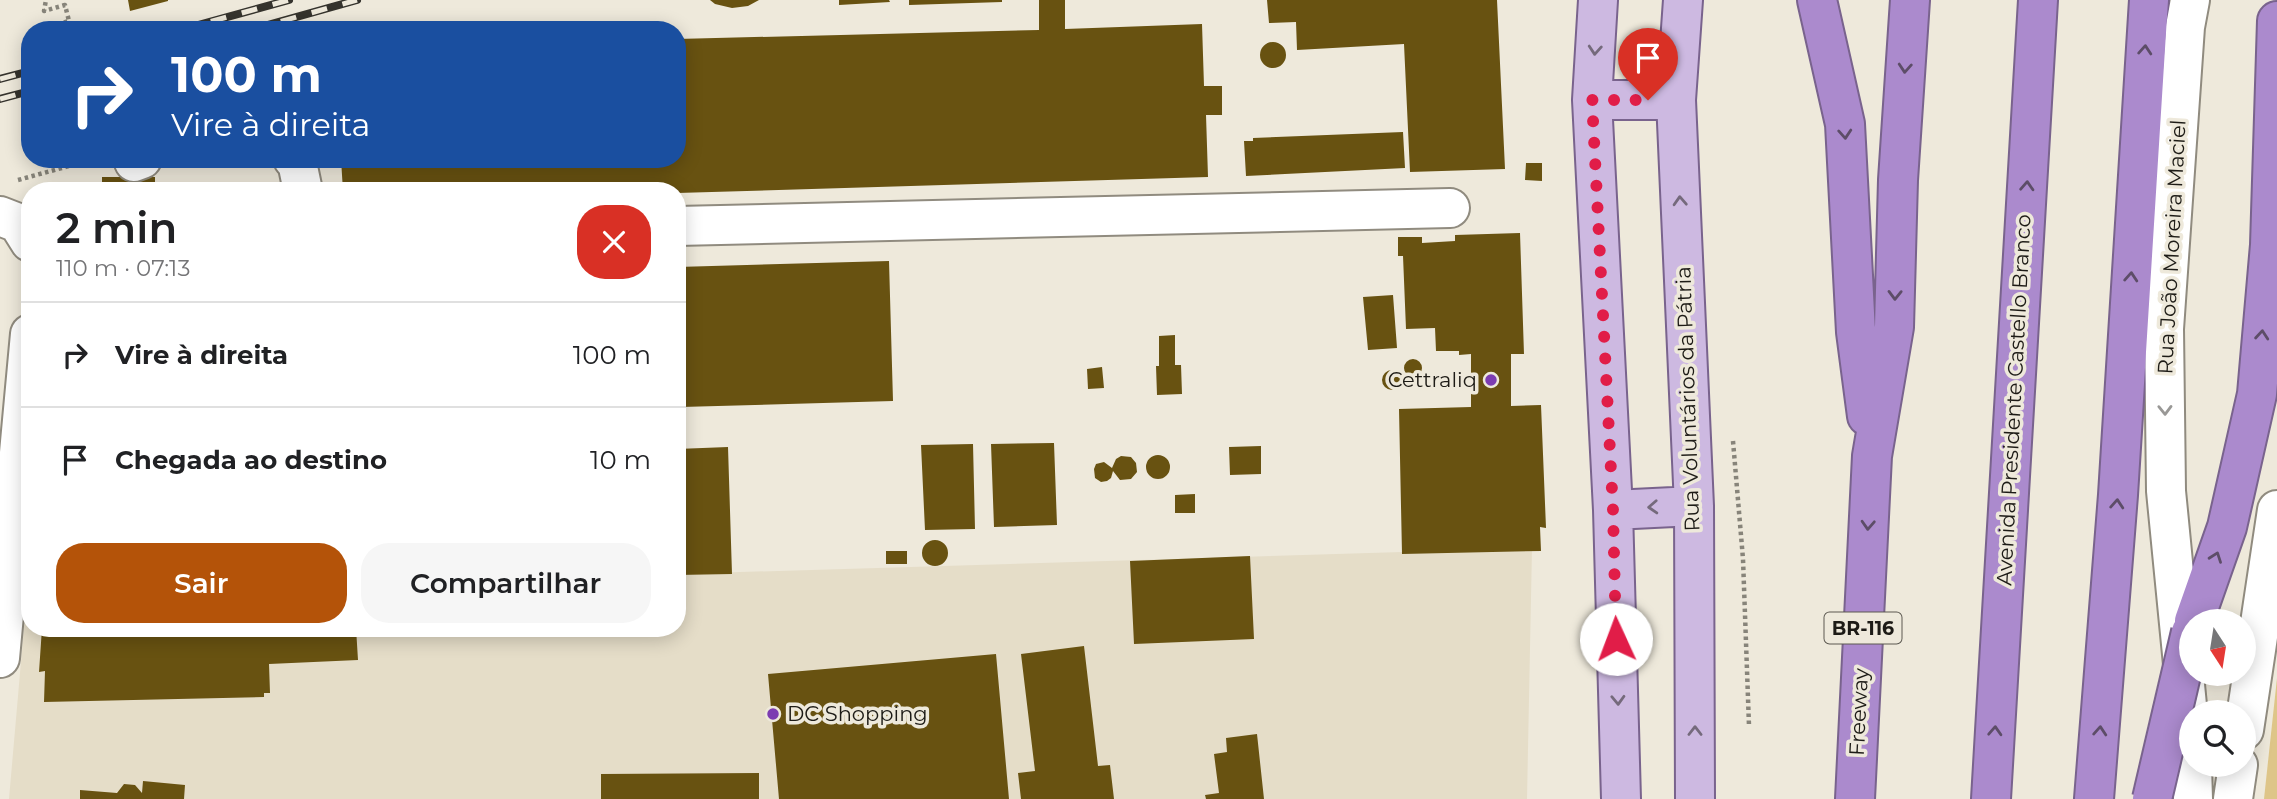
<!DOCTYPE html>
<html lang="pt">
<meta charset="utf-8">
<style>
:root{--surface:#fff;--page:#f6f6f6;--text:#202124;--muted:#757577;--line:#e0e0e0;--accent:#b45309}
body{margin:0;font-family:Montserrat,sans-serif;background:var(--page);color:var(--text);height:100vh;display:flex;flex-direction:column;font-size:26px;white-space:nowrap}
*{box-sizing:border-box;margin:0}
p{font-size:23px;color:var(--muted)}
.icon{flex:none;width:38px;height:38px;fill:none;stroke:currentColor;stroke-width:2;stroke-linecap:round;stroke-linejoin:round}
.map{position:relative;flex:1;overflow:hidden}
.details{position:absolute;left:21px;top:182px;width:665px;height:455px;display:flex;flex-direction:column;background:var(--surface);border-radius:28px;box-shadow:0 4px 18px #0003}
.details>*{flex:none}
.top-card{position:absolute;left:21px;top:21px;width:665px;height:147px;border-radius:28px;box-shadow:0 4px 18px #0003;background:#1a4fa0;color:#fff;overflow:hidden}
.needle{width:46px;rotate:168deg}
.controls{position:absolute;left:2179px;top:609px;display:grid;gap:14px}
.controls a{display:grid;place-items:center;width:77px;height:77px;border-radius:50%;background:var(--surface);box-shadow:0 4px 18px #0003;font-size:35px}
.pin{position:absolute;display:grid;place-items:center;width:60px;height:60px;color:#fff;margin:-72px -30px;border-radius:50% 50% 50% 0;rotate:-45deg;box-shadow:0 0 7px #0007}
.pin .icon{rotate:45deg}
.me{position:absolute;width:77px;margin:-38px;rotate:358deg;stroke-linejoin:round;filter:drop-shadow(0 0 5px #0008)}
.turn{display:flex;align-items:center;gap:24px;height:147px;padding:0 35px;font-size:32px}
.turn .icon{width:91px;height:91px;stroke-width:2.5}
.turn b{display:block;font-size:49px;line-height:60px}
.round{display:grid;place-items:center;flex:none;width:74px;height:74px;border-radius:28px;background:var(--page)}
.headline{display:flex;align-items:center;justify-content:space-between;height:119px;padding:0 35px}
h1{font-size:42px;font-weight:600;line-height:52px}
.primary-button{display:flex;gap:14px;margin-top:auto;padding:14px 35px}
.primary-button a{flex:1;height:80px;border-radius:28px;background:var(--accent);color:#fff;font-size:28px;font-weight:600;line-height:80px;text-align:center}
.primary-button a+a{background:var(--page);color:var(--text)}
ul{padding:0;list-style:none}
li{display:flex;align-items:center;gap:21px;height:105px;padding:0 35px;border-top:2px solid var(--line)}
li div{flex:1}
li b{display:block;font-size:26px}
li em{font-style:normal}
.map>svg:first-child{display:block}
</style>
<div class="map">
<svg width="2277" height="799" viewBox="0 0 2277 799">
<rect width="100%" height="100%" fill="#eee9db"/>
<path fill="#e5ddc8" d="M1532 548 1527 799H9L27 593H30V628H677V574Z"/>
<path fill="#dec588" d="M2277 678V799H2264Z"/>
<path fill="#685211" d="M128 0H168V1L130 11Z
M710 0H759L748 6 732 8 715 4Z
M839 0H889L890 2 839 5Z
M909 0H1002V2L909 5Z
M1039 0H1065V29L1202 24 1204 86H1222V115H1206L1208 177 677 193V191H343L341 159H677V39L1039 30Z
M1267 0H1497L1505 169 1410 172 1404 44 1297 50 1296 22 1269 23Z
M1260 55a13 13 0 1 1 26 0a13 13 0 1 1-26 0Z
M1403 132 1405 168 1246 176 1244 141H1253V138Z
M1526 163H1542V181L1525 180Z
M102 177H155V191H102Z
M281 185V191H257V186Z
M1520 233 1524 354H1511V406L1541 405 1546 528 1540 527 1541 551 1402 554 1399 409 1471 407V354L1459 355V351H1436L1435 328 1406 329 1403 256H1398V237H1422V243L1455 241V235Z
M889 261 893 401 681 407V410H677V267Z
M1393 295 1397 348 1368 350 1363 297Z
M1175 335V365H1181L1182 394 1157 395 1156 366H1159V336Z
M1404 368a9 9 0 1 1 18 0a9 9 0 1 1-18 0Z
M1102 367 1104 388 1088 389 1087 369Z
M1382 380a10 10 0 1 1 20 0a10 10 0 1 1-20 0Z
M1054 443 1057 525 994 527 991 444Z
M973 444 975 529 925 530 921 445Z
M1261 446V474L1230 475 1229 447Z
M728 447 732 574 677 575V449Z
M1146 467a12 12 0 1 1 24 0a12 12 0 1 1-24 0Z
M1121 456 1131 457 1136 463 1137 472 1131 479 1120 480 1113 471 1111 478 1107 481 1101 482 1095 478 1094 469 1096 464 1104 462 1112 468 1116 459Z
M1195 494V513H1175V495Z
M922 553a13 13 0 1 1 26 0a13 13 0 1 1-26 0Z
M886 551H907V564H886Z
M1250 556 1254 639 1134 644 1130 561Z
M42 628H356L358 660 269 664 270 693H264V697L44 702 45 671 39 672Z
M1084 646 1098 766 1110 765 1114 799H1021L1018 773 1035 771 1021 654Z
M996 654 1009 799H779L768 674Z
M1257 734 1264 799H1206L1205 795 1219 793 1214 754 1227 752 1226 738Z
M759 773V799H601V774Z
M143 781 185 785 184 799H80V790L117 793 124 784 135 785 142 793Z"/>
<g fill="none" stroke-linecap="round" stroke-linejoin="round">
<g stroke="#908b7f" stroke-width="42">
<path id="minor" d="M2190 0 2185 27 2164 329 2166 491 2191 746
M293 159 297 162 303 191
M134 162 142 159
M0 216 18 223 30 242
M677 226 1450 208
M0 658 30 334
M2244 730 2277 510
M2192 765 2193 799
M2233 799 2238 765"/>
</g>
<g stroke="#79638d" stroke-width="42">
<path id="major" d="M1598 0 1592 100 1613 510 1621 799
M1683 0 1676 100 1694 506 1695 799
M1592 100H1676
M1613 510 1694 506"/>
</g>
<g stroke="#79638d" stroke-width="42">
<path id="highway" d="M1817 0 1845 124 1856 332 1867 416
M2194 621 2227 527 2257 394 2270 245 2277 21
M1855 799 1872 456 1894 327 1898 180 1910 0
M1991 799 2038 0
M2094 799 2118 495 2149 0"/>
</g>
<path stroke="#87847a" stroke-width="4.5" stroke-dasharray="3.5 3.5" stroke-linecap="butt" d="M37 30 69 21 65 5 44 11 46 0
M18 180 69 166 67 159
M46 191H48
M1733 441 1743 559 1749 726"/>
<use href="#minor" stroke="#fff" stroke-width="38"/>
<use href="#major" stroke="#cdb9e1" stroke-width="38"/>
<use href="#highway" stroke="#ab8acd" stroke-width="38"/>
<g stroke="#35332d" stroke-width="8">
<path id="rail" d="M180 30 289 0
M250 30 357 0
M0 79 30 71
M0 99 30 91"/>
</g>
<use href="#rail" stroke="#eee9db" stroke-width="5" stroke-dasharray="16" stroke-linecap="butt"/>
<g stroke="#79638d" stroke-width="42" stroke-linecap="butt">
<path id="highway-bridge" d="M2152 799 2191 632"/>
</g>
<use href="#highway-bridge" stroke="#ab8acd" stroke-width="38"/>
</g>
<defs><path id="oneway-chevron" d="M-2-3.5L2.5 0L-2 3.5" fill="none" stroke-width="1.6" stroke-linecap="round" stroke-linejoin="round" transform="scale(1.75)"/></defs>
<g stroke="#756a7c">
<use href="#oneway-chevron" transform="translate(1595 50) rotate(94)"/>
<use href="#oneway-chevron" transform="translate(1680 201) rotate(-93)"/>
<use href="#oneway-chevron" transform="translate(1653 507) rotate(177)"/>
<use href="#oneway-chevron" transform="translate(1618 700) rotate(88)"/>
<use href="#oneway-chevron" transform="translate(1695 731) rotate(-90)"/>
</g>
<g stroke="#5d4d68">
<use href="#oneway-chevron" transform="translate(2145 50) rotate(-86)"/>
<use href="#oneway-chevron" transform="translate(1905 68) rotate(94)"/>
<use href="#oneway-chevron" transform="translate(1845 134) rotate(86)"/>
<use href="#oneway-chevron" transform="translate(2027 186) rotate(-87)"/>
<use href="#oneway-chevron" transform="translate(2131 277) rotate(-86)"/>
<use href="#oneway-chevron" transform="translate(1895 295) rotate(91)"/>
<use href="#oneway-chevron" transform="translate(2262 335) rotate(-85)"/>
<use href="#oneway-chevron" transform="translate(2117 504) rotate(-86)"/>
<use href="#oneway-chevron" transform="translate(1868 525) rotate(93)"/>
<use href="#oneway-chevron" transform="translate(2216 557) rotate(-70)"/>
<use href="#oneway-chevron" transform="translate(1995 731) rotate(-87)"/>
<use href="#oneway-chevron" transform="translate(2100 731) rotate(-86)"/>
</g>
<use stroke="#999896" href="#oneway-chevron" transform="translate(2165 410) rotate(89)"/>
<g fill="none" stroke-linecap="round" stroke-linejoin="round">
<path stroke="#e11d48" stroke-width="12" stroke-dasharray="0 21.6" d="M1616 639 1613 510 1592 100H1648"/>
</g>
<g fill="#7c3cb1" stroke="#eee9db" stroke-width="2.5">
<circle cx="1491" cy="380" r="7"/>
<circle cx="773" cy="714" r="7"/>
</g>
<g text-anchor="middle" stroke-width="7" stroke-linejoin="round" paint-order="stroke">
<rect fill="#eee9db" stroke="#5c5951" stroke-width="2" x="1824.5" y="612.5" width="77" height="31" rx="5"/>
<g font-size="19" font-weight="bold" fill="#1d1b16">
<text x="1863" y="635">BR-116</text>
</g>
<g font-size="21" fill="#1d1b16" stroke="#eee9db">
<text transform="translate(2172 247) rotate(-87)" y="7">Rua João Moreira Maciel</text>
<text transform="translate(1688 399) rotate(-92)" y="7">Rua Voluntários da Pátria</text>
<text transform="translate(2014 400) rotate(-87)" y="7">Avenida Presidente Castello Branco</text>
<text transform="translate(1859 712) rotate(-87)" y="7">Freeway</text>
</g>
<g font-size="21" fill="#1d1b16" stroke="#eee9db" text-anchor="end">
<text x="1477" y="387">Cettraliq</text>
<text x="787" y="721" text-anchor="start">DC Shopping</text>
</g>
</g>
</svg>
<div class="controls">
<a><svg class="needle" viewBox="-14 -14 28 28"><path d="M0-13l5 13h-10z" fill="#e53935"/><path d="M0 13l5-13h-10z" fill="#757577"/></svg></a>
<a><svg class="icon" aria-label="search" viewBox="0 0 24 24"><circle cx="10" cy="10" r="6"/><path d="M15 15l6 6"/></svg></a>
</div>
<div class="pin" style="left:1648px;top:100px;background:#d93025"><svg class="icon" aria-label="arrive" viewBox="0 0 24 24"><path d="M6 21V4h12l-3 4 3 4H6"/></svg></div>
<svg class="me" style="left:1616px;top:639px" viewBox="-20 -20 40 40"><circle r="19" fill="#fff"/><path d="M0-13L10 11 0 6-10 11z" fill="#e11d48"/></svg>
<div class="top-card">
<div class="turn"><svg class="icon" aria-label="right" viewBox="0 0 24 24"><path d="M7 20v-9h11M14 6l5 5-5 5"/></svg><div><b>100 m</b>Vire à direita</div></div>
</div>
<section class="details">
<div class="headline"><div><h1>2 min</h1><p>110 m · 07:13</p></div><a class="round" style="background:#d93025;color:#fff"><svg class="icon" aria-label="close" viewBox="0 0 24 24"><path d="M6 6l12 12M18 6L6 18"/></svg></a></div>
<ul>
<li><svg class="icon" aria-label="right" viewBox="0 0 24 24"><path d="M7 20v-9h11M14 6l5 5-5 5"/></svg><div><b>Vire à direita</b></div><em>100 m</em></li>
<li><svg class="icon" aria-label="arrive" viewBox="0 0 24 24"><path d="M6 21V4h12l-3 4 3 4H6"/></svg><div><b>Chegada ao destino</b></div><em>10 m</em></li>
</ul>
<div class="primary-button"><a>Sair</a><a>Compartilhar</a></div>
</section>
</div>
